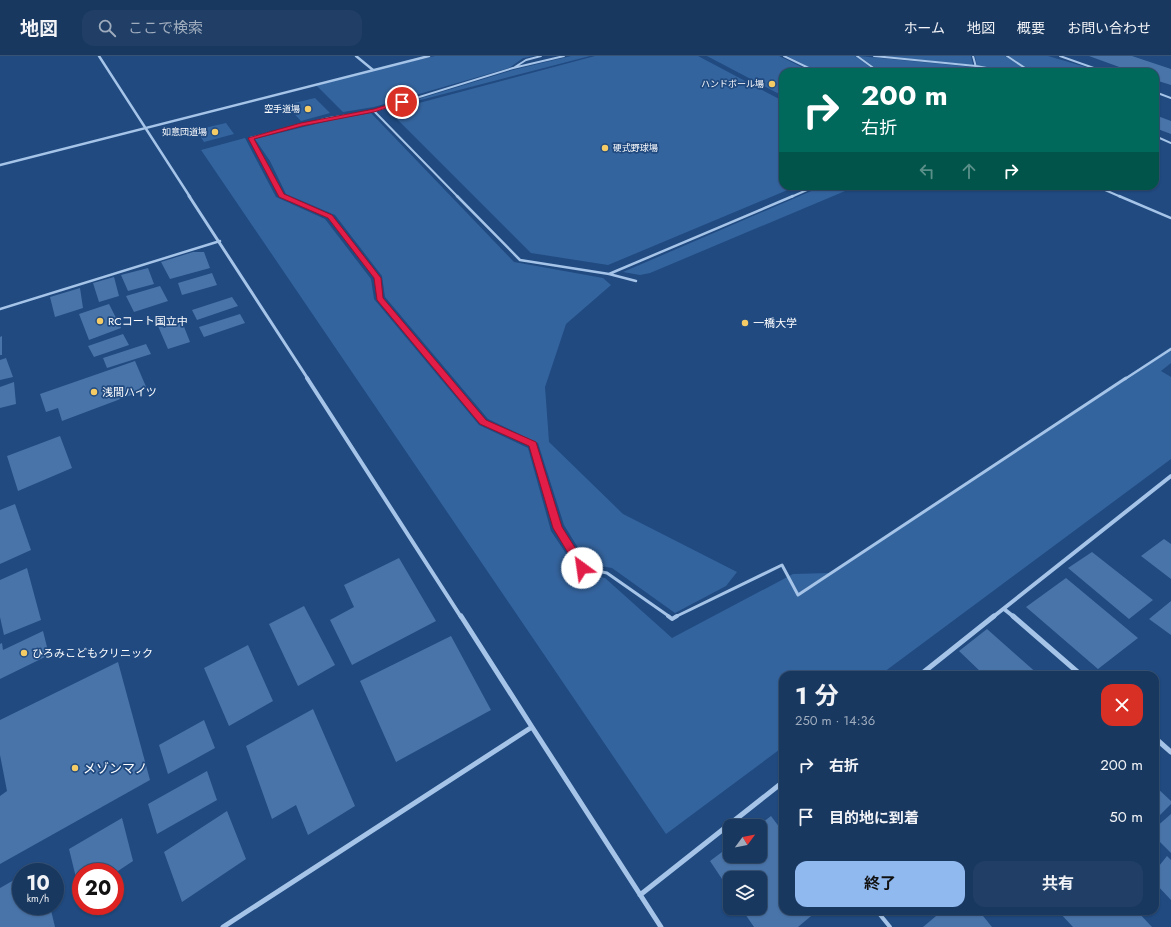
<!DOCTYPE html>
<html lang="ja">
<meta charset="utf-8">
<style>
:root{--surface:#183860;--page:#213f66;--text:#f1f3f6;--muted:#9facbd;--line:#365275;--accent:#90b9f0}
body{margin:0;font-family:Jost,"Noto Sans JP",sans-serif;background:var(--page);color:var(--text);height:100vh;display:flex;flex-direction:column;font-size:15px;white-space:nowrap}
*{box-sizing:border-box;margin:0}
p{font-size:13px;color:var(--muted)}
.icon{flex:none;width:22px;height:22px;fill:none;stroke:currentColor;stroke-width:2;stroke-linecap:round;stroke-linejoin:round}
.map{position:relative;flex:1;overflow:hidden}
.sheet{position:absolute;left:779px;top:615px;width:380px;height:244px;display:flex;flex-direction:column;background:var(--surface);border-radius:12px;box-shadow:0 1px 3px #0004,0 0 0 1px var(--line)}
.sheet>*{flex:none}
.top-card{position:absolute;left:779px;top:12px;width:380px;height:122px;border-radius:12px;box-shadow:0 1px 3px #0004,0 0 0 1px var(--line);background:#00695c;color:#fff;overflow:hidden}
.needle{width:26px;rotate:58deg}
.buttons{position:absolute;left:723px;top:763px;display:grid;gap:8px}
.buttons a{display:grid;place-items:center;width:44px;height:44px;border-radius:8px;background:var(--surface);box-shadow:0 1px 3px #0004,0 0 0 1px var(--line);font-size:20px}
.speed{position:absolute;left:12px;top:807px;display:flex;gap:8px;font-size:20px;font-weight:700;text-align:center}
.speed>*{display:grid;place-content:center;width:52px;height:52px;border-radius:50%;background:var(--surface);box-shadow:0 1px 3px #0004,0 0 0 1px var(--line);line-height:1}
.speed small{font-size:10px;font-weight:400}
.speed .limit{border:6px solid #d22;background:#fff;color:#111}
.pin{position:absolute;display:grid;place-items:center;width:34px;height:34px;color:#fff;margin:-17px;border:2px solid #fff;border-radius:50%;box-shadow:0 1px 4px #0007}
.me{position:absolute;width:44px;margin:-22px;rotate:329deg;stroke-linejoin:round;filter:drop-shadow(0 0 3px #0008)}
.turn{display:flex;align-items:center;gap:14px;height:84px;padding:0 16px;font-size:18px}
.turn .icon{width:52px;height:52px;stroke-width:2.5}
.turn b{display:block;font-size:28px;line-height:34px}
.lanes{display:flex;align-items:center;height:38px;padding:0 16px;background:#0003;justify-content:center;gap:20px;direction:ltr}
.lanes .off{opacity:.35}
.round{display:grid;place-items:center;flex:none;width:42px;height:42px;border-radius:12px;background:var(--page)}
.overview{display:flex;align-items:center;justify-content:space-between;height:68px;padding:0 16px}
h1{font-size:24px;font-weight:700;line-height:30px}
.primary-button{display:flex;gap:8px;margin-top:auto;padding:8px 16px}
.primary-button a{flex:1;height:46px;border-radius:12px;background:var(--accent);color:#111;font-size:16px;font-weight:700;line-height:46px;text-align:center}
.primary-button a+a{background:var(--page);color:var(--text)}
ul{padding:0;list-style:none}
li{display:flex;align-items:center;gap:12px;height:52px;padding:0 16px}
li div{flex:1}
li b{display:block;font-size:15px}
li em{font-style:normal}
header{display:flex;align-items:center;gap:24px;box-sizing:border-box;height:56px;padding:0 20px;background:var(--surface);border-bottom:1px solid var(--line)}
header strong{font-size:19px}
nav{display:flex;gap:22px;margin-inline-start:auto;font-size:14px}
.search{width:280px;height:36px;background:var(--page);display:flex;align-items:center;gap:10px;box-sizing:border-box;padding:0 14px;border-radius:12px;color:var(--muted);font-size:15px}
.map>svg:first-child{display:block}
</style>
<header>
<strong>地図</strong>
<div class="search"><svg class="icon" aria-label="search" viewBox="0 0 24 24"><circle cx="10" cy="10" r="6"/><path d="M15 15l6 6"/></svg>ここで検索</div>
<nav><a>ホーム</a><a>地図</a><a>概要</a><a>お問い合わせ</a></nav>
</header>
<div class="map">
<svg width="1171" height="871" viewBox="0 0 1171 871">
<rect width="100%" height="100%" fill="#204a80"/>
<path fill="#34649e" d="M435 0H533L523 2 509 12 374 51 343 56 315 28Z
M571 0H590L386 53 513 14Z
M595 0H698L783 45V130H797L608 209 531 197 389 55Z
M707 0H779L812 16H783V40Z
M787 0H855L877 16H819Z
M859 0 973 11 971 16H881Z
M881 0H971L973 9Z
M975 0H1005L1030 16H1010L977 10Z
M1009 0H1048L1103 16H1032Z
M315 42 330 57 301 65 286 49Z
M371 57 514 206 603 222 611 229 566 268 545 331 549 386 623 458 737 516 726 530 675 557 612 512 588 508 564 469 538 387 488 363 385 241 382 220 335 159 286 138 270 105 255 83 332 64Z
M226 67 234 78 204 86 196 74Z
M245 82 276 141 325 163 371 223 374 243 479 369 528 392 551 475 579 517 605 522 672 582 793 518 831 517 1171 291V307L1161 315 1171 321V403L880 619H783V691L666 778 201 94Z
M823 130H857L650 217 640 219 623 216Z"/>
<path fill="#4974a9" d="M1089 0H1132L1171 13V29L1155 24V16H1133Z
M1155 59 1171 65V78L1155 72Z
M193 196H204L210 212 170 223 161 206Z
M148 212 154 228 128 235 121 219Z
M212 217 217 229 182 239 178 227Z
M114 221 119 240 99 246 93 227Z
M160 230 168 245 134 256 126 240Z
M80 232 83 252 55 261 50 241Z
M232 241 238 250 197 264 192 254Z
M109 248 121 272 89 284 79 258Z
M240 258 245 267 204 281 199 271Z
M181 263 190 286 168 293 158 270Z
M123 278 129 289 94 301 88 290Z
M2 280V299H0V281Z
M146 288 151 298 107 312 103 302Z
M6 302 13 321 0 324V304Z
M135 305 147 333 62 365 58 352 46 356 40 338Z
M14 326 16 348 0 352V331Z
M60 380 72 412 18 435 7 400Z
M15 448 31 494 0 508V454Z
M1164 483 1171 488V523L1141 500Z
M1092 496 1153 544 1129 563 1068 512Z
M399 502 436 565 352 609 330 564 354 551 344 529Z
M27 512 41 564 4 579 0 561V524Z
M1066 522 1138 582 1098 613 1026 551Z
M1171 545V579L1149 563Z
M304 550 335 609 298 630 269 568Z
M987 573 1039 619H984L959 595Z
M43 575 49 599 0 623V588L2 587 3 594Z
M451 580 491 654 396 706 360 625Z
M248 589 273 645 229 670 204 612Z
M118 606 150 724 0 808V740L7 735 0 699V664Z
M313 653 355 750 308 779 296 749 272 763 246 690Z
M204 664 215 692 168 718 159 689Z
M207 715 217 744 157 778 148 748Z
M1155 730 1171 745V748L1155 764Z
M227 755 246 803 182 846 164 796Z
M1171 758V797L1155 781V772Z
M771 760 783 776V855H817L798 871H754L741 852H760V822H730V835L710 805 730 790V800H760V770H758Z
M122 762 133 805 115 817 81 816 80 838 69 793Z
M1167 800 1171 804V844L1155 827V815Z
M40 810 41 816H29Z
M21 820V850H50L55 871H0V832Z
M942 855H979L992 871H923Z
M1058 855H1137L1152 871H1073Z"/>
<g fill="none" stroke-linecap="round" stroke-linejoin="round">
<path stroke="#a5c4e8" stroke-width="2" d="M784 0 817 16
M857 0 879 16
M874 0 976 10 1008 16
M973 0 976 11 973 16
M1007 0 1031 16
M1060 0 1105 16
M515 11 526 4 541 0
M1155 36 1171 42
M374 55 458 141
M1155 80 1171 87
M1096 130 1121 141
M285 141 281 139 250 82 329 62 374 55 513 12 564 0
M791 141 816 130"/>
<path stroke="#a5c4e8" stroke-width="2.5" d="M283 140 330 161 377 222 379 242 447 323
M457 140 520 204 609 218
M1119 140 1171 162
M636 225 609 218 793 140
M0 253 220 185
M1125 323 1171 293"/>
<path stroke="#a5c4e8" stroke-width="3" d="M446 322 483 366 533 389 558 472 582 512 607 517 670 561
M675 561 782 509 798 539 1126 322"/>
<path stroke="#a5c4e8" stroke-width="4" d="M668 560 672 563 677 560
M778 730 783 736
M877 855 890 871"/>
<path stroke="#a5c4e8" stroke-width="2.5" d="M99 0 190 141
M356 0 373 14
M0 109 429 0"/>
<path stroke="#a5c4e8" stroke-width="3" d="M189 140 308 323"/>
<path stroke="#a5c4e8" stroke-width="4" d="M307 322 461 561
M1004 553 1014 561
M993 561 1171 420"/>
<path stroke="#a5c4e8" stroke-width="5" d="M1013 560 1081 619
M920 619 994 560
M532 671 661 871
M1155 682 1171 696
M640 839 783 726
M223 871 532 671 461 560"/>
</g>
<path fill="#e11d48" stroke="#92132f" d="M400 45 405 46 374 56 302 70 254 83 284 138 332 159 381 222 383 242 486 364 536 386 562 471 586 509 587 512 586 515H579L553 472 529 390 480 368 377 244 374 222 328 162 279 141 248 82 301 67 374 53Z"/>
<g fill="#f5cb66" stroke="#204a80" stroke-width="1.5">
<circle cx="772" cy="28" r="4"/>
<circle cx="308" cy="53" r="4"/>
<circle cx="215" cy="76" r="4"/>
<circle cx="605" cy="92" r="4"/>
<circle cx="100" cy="265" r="4"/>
<circle cx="745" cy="267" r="4"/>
<circle cx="94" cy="336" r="4"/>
<circle cx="24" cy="597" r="4"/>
<circle cx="75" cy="712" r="4"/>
</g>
<g text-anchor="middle" stroke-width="3.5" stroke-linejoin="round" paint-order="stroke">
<g font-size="9" fill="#fff" stroke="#204a80" text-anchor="end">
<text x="764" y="31">ハンドボール場</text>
<text x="300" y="56">空手道場</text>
<text x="207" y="79">如意団道場</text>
<text x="613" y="95" text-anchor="start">硬式野球場</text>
</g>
<g font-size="11" fill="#fff" stroke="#204a80" text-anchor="start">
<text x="108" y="269">RCコート国立中</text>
<text x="753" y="271">一橋大学</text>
<text x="102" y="340">浅間ハイツ</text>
<text x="32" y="601">ひろみこどもクリニック</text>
</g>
<g font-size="13" fill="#fff" stroke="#204a80" text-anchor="start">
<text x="83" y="717">メゾンマノ</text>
</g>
</g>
</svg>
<div class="buttons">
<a><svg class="needle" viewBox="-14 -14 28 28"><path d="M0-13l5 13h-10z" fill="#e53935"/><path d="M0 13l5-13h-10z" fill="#9facbd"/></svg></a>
<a><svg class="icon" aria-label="layers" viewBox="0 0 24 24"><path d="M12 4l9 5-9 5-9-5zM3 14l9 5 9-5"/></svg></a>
</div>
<div class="speed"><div>10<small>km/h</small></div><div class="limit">20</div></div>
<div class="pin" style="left:402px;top:46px;background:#d93025"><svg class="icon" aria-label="arrive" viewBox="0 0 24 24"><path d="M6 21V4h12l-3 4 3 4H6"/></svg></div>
<svg class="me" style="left:582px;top:512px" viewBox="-20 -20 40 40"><circle r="19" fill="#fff"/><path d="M0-13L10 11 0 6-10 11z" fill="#e11d48"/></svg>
<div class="top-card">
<div class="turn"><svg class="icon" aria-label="right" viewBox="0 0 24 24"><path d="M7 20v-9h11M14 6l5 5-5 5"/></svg><div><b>200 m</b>右折</div></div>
<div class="lanes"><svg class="icon off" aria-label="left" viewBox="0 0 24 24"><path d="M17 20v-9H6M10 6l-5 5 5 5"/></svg><svg class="icon off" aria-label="ahead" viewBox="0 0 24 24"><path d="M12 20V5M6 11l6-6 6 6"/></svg><svg class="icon" aria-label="right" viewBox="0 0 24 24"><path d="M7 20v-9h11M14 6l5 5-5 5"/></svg></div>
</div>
<section class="sheet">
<div class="overview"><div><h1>1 分</h1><p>250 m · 14:36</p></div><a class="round" style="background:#d93025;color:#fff"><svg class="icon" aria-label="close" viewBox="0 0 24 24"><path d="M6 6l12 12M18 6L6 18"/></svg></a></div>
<ul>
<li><svg class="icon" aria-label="right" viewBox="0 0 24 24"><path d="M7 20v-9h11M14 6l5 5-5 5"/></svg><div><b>右折</b></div><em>200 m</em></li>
<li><svg class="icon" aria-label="arrive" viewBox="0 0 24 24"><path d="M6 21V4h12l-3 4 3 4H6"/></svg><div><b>目的地に到着</b></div><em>50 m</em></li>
</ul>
<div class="primary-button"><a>終了</a><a>共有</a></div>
</section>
</div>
